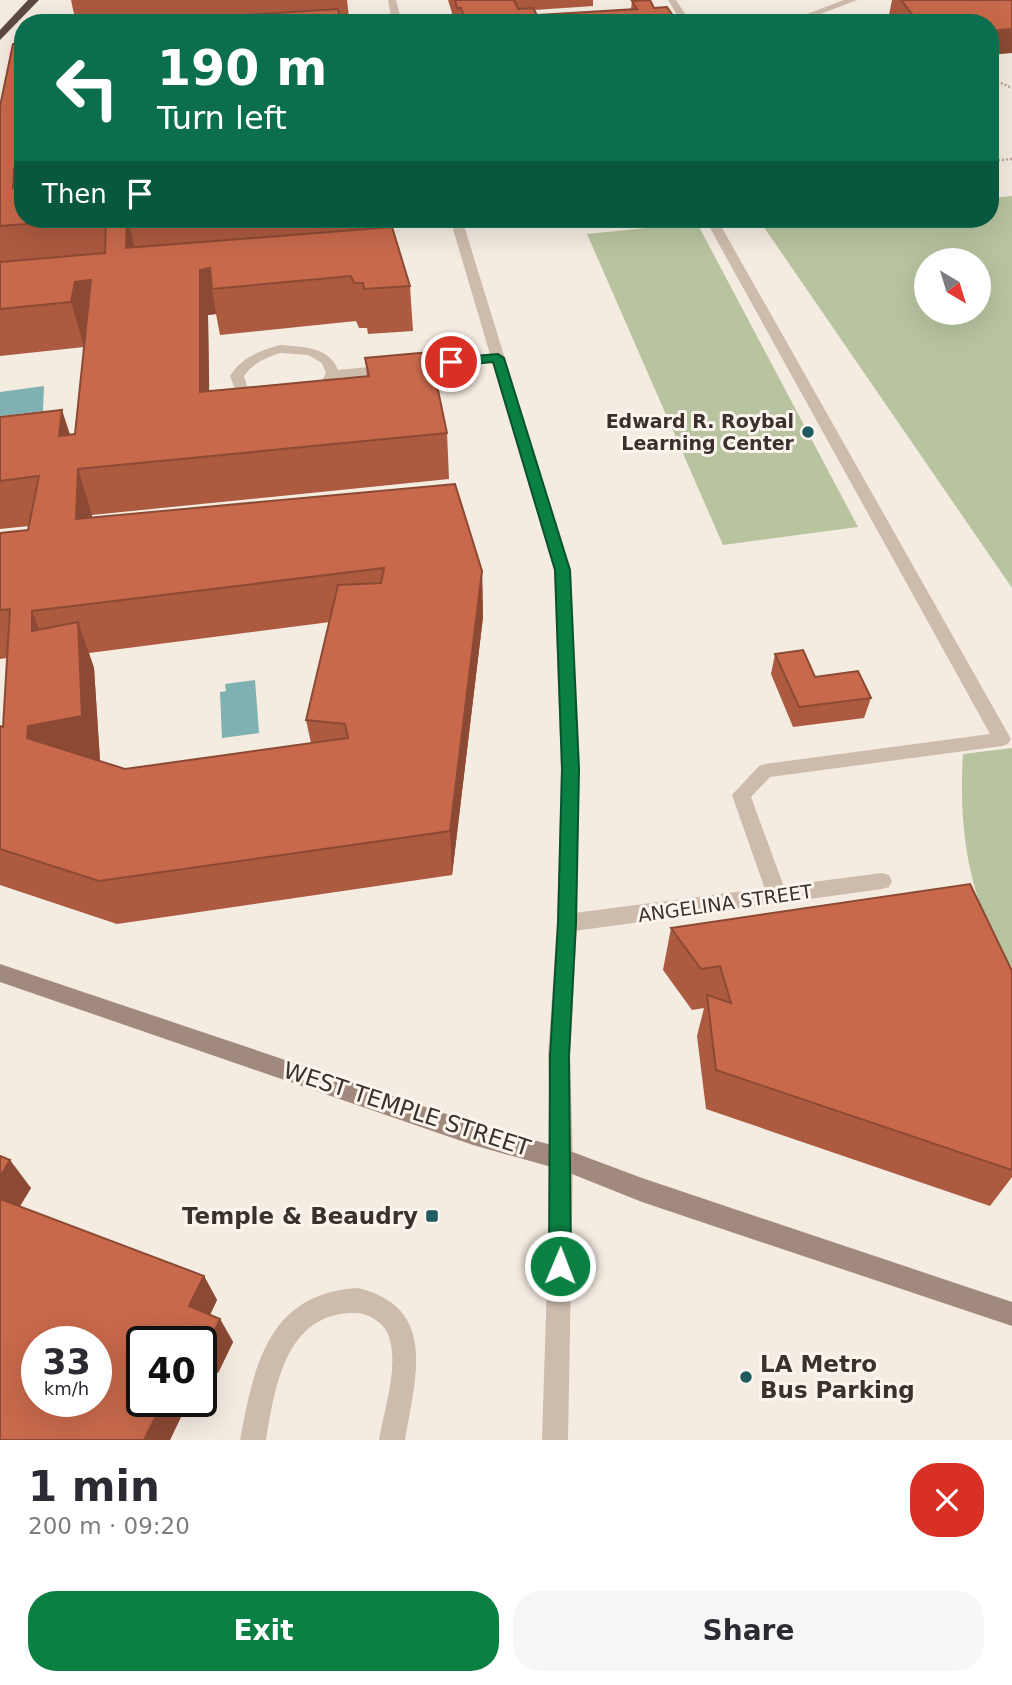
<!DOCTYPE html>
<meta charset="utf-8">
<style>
:root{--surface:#fff;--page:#f7f7f7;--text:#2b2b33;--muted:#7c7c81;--accent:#0b8043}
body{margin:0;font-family:"DejaVu Sans",sans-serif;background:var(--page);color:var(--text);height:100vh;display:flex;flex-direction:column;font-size:26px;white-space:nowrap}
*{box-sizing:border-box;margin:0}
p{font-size:23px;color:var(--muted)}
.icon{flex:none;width:38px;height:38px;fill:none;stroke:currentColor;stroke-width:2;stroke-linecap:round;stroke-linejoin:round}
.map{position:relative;height:1440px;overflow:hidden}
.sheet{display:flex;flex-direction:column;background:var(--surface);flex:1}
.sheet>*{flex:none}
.top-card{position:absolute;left:14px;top:14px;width:985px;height:214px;border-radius:28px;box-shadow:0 7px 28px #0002;background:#0b6e4f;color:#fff;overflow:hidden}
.needle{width:46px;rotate:142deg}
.tools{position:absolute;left:914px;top:248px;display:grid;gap:14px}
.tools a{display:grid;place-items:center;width:77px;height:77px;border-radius:50%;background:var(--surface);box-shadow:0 7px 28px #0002;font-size:35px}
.speed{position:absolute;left:21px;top:1326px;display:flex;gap:14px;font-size:35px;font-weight:700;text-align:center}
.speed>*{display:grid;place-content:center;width:91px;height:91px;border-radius:50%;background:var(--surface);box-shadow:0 7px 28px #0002;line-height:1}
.speed small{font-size:18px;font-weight:400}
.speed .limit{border:4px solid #111;border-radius:10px;background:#fff;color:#111}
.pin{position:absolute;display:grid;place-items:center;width:60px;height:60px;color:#fff;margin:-30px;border:4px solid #fff;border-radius:50%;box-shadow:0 2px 7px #0007}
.me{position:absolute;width:77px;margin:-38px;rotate:1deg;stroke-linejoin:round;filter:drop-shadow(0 0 5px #0008)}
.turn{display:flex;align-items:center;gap:24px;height:147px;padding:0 28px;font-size:32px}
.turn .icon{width:91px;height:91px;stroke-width:2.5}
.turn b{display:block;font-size:49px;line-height:60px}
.then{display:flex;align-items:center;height:66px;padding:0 28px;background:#0003;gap:14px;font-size:26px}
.round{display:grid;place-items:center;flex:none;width:74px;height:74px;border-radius:28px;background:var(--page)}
.overview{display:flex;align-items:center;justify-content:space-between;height:119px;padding:0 28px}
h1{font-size:42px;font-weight:800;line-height:52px}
.button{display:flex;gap:14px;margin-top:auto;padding:14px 28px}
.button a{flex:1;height:80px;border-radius:28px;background:var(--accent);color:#fff;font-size:28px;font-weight:800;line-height:80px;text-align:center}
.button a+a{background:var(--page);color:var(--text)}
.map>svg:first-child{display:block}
</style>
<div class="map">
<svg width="1012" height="1440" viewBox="0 0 1012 1440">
<rect width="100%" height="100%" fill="#f4ebe1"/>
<path fill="#b8c4a0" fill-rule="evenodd" d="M1012 196V588L759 220 990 219 991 198ZM926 261H978V313H926Z
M697 223 858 527 723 545 587 234Z
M1012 748V973C970 902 958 836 963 754Z"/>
<path fill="#7fb0b2" d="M44 386 43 411 0 416V392Z
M255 680 259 733 222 738 220 692 226 691 225 684Z"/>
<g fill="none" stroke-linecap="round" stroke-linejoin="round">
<path stroke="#b9a596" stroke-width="2.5" stroke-dasharray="2 2" stroke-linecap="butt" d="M990 78 1012 88
M990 161 1012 159"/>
<path fill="#cdbbac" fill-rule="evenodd" d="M668 0H676L691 23H682Z
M844 0H857L797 23H783Z
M705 219H717L1011 739 1008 744 1002 746 770 777 751 797 787 895 784 901 777 903 770 901 767 895 732 795 759 766 765 764 990 734Z
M280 345C302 347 329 346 338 370L498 354 505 358 498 362 337 378C319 418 271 409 238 397L230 376C242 357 259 351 280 345ZM280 353 308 355 322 363 326 373C311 405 278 402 249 392L244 376C253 363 265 358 280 353Z
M358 1288C439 1308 415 1378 405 1440H379C384 1409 400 1365 388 1334 382 1321 368 1313 354 1313 285 1313 275 1388 266 1440H240C254 1366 268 1293 358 1288Z"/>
<path fill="#cdbbac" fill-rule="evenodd" d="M882 873 889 875 892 881 889 887 882 889 567 932 560 929 557 923 560 917 567 914Z"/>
<path fill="#cdbbac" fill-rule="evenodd" d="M388 0H396L402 23H392Z
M450 219H462L570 570 579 769 577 923 570 1056 573 1159 568 1440H542L551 1159 548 1056 557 923 561 769 554 570Z"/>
<path fill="#a18a7d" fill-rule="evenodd" d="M0 964 473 1123 562 1148 642 1178 1012 1302V1326L642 1202 562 1170 473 1145 0 982Z"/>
<path fill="#5c4a42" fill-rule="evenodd" d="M28 0H39L0 40V30Z"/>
</g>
<path fill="#ac5a40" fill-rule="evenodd" d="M71 0H347L349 17H340L341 23H76Z
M448 0H593V6L534 10 537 15 631 9 632 1 654 8 678 23H455Z
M892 0H1012L990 23H895L889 15Z
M23 43V219H384L385 227 410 286 413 331 368 334 367 328H359L356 321 220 335 216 314 208 315 209 391 367 376 365 358 447 433 449 479 92 515V518L482 571 483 617 452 875 117 924 0 885V726L3 727 7 658 0 659V533L28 530 29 526 0 529V417L70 434H75L84 347 0 356V106ZM330 622 306 720 311 743 125 769 100 761 94 668 89 653Z
M775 654 815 677 871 698 864 718 793 727 771 674Z
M671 928 1012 971V1177L990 1206 706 1109 697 1036 704 1008 692 1010 663 970Z
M0 1156 31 1188 20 1206 204 1276 217 1300 210 1315 220 1319 233 1342 218 1373 203 1368 201 1373V1342H142V1402H188L170 1440H0Z"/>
<path fill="#8c4a34" d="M1012 29V53L990 55V31Z
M14 169 23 198 13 188Z
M127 219H128L137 258 126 248Z
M210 268 212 289 216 314 208 315 210 438 200 392V270Z
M91 280 84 347 71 302 75 282Z
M62 410 77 456 59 436Z
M78 469 92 515 91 566 76 519Z
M482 571 483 617 452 875 450 831Z
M32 611 50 657 32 631Z
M78 622 94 668 100 761 27 738 28 726Z
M10 1160 31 1188 11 1221 0 1208V1177Z
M204 1276 217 1300 203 1329 189 1306Z
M220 1319 233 1342 218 1373 205 1351Z
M163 1402H188L170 1440H144Z"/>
<path fill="#c8694b" stroke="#8c4a34" stroke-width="2" fill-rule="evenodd" d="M455 0H514L518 9 533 8 537 15 637 9 632 1 650 0 654 8 667 7 678 23H466L461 8H457Z
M901 0H1012V29L990 31V23H919Z
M338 9 341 23H124Z
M23 43V169H14L13 188 23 187V219H91L0 226V106L13 44Z
M106 219H127L126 248 392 227 410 286 364 289 363 283H354L351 276 212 289 210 268 200 270V392L369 376 365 358 430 352 447 433 78 469 76 519 455 484 482 571 450 831 99 881 0 849V726L3 727 10 609 0 610V533L28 530 39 476 0 481V417L62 410 59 436 75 434 91 280 75 282 71 302 0 309V262L105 253ZM384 568 381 583 338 585 306 720 345 724 348 738 125 769 27 738 28 726 82 716 78 622 32 631V611Z
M803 650 815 677 858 671 871 698 799 707 775 654Z
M970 884 1012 971V1170L716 1070 707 995 731 1003 720 966 701 969 671 928Z
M0 1156 10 1160 0 1177Z
M0 1199 204 1276 189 1306 220 1319 205 1351 201 1350V1342H142V1402H163L144 1440H0ZM37 1342H96V1402H37Z"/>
<path fill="#0b8043" stroke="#07532c" stroke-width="2" d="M498 354 504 358 570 570 579 769 576 923 569 1056 571 1266 568 1273 560 1277 552 1273 549 1266 550 1056 558 923 562 769 555 570 493 362 451 366 445 362 451 358Z"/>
<g fill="#1f5a5e" stroke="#fbf5ee" stroke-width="2.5">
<circle cx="808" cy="432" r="7"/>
<rect x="425" y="1209" width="14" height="14" rx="3.5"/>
<circle cx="746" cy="1377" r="7"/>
</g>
<g text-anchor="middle" stroke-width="6" stroke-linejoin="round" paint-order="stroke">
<g font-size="19" font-weight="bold" fill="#3b302b" stroke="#fbf5ee" text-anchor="end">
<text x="794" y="428">Edward R. Roybal<tspan x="794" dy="22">Learning Center</tspan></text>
</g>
<g font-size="19" fill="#3b302b" stroke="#fbf5ee">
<text transform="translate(725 903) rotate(-8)" y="7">ANGELINA STREET</text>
</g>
<g font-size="23" fill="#3b302b" stroke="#fbf5ee">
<text transform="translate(407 1109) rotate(18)" y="8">WEST TEMPLE STREET</text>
</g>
<g font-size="23" font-weight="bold" fill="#3b302b" stroke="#fbf5ee" text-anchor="end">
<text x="418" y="1224">Temple &amp; Beaudry</text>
<text x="760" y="1372" text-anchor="start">LA Metro<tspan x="760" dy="26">Bus Parking</tspan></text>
</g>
</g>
</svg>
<div class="tools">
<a><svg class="needle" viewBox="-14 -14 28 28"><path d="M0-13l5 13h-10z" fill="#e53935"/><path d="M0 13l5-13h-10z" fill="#7c7c81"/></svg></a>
</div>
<div class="speed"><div>33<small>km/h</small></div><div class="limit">40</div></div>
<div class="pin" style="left:451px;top:362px;background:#d93025"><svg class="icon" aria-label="arrive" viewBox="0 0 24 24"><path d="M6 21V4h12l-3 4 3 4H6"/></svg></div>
<svg class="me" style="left:560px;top:1266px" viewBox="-20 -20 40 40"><circle r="17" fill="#0b8043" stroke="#fff" stroke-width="3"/><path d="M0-11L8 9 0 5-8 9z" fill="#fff"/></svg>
<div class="top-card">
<div class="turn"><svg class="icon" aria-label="left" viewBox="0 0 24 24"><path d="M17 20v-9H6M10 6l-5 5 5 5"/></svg><div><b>190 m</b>Turn left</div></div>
<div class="then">Then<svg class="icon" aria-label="arrive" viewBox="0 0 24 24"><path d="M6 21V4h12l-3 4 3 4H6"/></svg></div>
</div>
</div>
<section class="sheet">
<div class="overview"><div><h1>1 min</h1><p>200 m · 09:20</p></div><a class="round" style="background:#d93025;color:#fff"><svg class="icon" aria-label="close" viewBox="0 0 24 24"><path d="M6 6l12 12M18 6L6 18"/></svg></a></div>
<div class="button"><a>Exit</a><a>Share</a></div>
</section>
